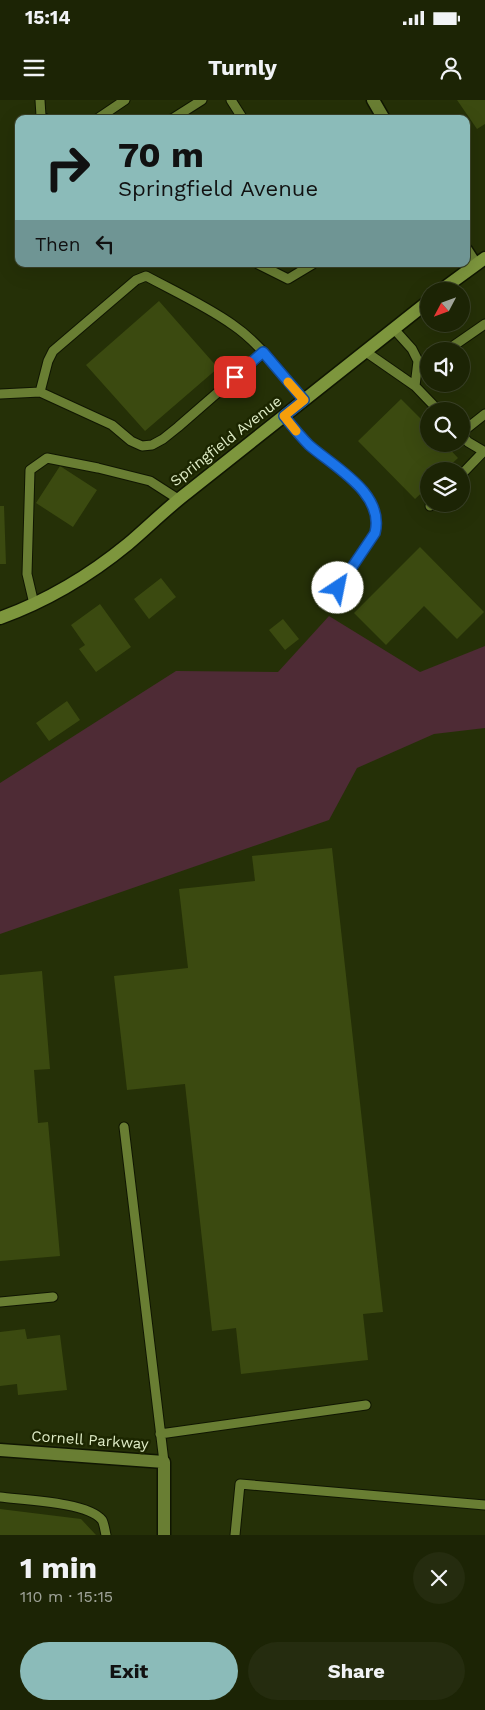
<!DOCTYPE html>
<meta charset="utf-8">
<style>
:root{--surface:#1c2405;--page:#252c0f;--text:#f1f3f6;--muted:#a0a49a;--line:#3a4127;--accent:#8bbbb9}
body{margin:0;font-family:"Work Sans",sans-serif;background:var(--page);color:var(--text);height:100vh;display:flex;flex-direction:column;font-size:19px;white-space:nowrap}
*{box-sizing:border-box;margin:0}
p{font-size:16px;color:var(--muted)}
.icon{flex:none;width:28px;height:28px;fill:none;stroke:currentColor;stroke-width:2;stroke-linecap:round;stroke-linejoin:round}
.map{position:relative;height:1435px;overflow:hidden}
.sheet{display:flex;flex-direction:column;background:var(--surface);flex:1}
.sheet>*{flex:none}
.banner{position:absolute;left:15px;top:15px;width:455px;height:152px;border-radius:10px;box-shadow:0 5px 20px #0002,0 0 0 1px var(--line);background:#8bbbb9;color:#111;overflow:hidden}
.needle{width:32px;rotate:229deg}
.fabs{position:absolute;left:420px;top:182px;display:grid;gap:10px}
.fabs a{display:grid;place-items:center;width:50px;height:50px;border-radius:50%;background:var(--surface);box-shadow:0 5px 20px #0002,0 0 0 1px var(--line);font-size:25px}
.pin{position:absolute;display:grid;place-items:center;width:42px;height:42px;color:#fff;margin:-21px;border-radius:10px;box-shadow:0 2px 8px #0006}
.me{position:absolute;width:55px;margin:-28px;rotate:34deg;stroke-linejoin:round;filter:drop-shadow(0 0 4px #0008)}
.turn{display:flex;align-items:center;gap:18px;height:105px;padding:0 20px;font-size:22px}
.turn .icon{width:65px;height:65px;stroke-width:2.5}
.turn b{display:block;font-size:35px;line-height:42px}
.then{display:flex;align-items:center;height:48px;padding:0 20px;background:#0003;gap:10px;font-size:19px}
.round{display:grid;place-items:center;flex:none;width:52px;height:52px;border-radius:26px;background:var(--page)}
.overview{display:flex;align-items:center;justify-content:space-between;height:85px;padding:0 20px}
h1{font-size:30px;font-weight:700;line-height:38px}
.cta{display:flex;gap:10px;margin-top:auto;padding:10px 20px}
.cta a{flex:1;height:58px;border-radius:30px;background:var(--accent);color:#111;font-size:20px;font-weight:700;line-height:58px;text-align:center}
.cta a+a{background:var(--page);color:var(--text)}
.status{display:flex;justify-content:space-between;align-items:center;height:35px;padding:0 25px;background:var(--surface);direction:ltr}
.status svg{height:14px;fill:currentColor}
header{display:flex;justify-content:space-between;align-items:center;height:65px;padding:0 20px;background:var(--surface);font-size:22px;font-weight:700}
.map>svg:first-child{display:block}
</style>
<div class="status"><b>15:14</b><svg viewBox="0 0 49 12"><path d="M0 12V9h3v3zM5 12V6h3v6zM10 12V3h3v9zM15 12V0h3v12zM26 1h20v11H26zM47 4h2v5h-2z"/></svg></div>
<header><svg class="icon" aria-label="menu" viewBox="0 0 24 24"><path d="M4 6h16M4 12h16M4 18h16"/></svg>Turnly<svg class="icon" aria-label="person" viewBox="0 0 24 24"><circle cx="12" cy="8" r="4"/><path d="M4 21q1-7 8-7t8 7"/></svg></header>
<div class="map">
<svg width="485" height="1435" viewBox="0 0 485 1435">
<rect width="100%" height="100%" fill="#253007"/>
<path fill="#4e2b35" d="M329 516 420 572 485 546V628L434 634 357 668 329 720 0 834V683L176 571 278 572Z"/>
<path fill="#3b4a10" d="M457 0H485V24L477 29Z
M159 201 218 268 145 331 86 265Z
M401 299 429 327V344H445L458 358 444 371H429V386L415 399 358 341Z
M60 366 97 390 73 427 36 403Z
M0 406H4L6 464H0Z
M420 447 484 512 457 539 424 506 386 545 354 513Z
M161 478 176 497 149 519 134 499Z
M100 504 131 547 96 572 79 549 85 545 71 525Z
M283 519 299 539 285 550 269 530Z
M67 601 80 620 49 641 36 623Z
M332 748 383 1212 363 1214 368 1260 241 1274 236 1228 212 1231 185 984 127 990 114 876 188 868 179 789 255 781 252 756Z
M42 871 50 969 34 970 38 1023 48 1022 60 1156 0 1161V875Z
M25 1229 27 1239 60 1235 67 1290 18 1295 17 1284 0 1286V1232Z
M0 1409 81 1419 96 1435H0Z"/>
<g fill="none" stroke-linecap="round" stroke-linejoin="round">
<g stroke="#101602" stroke-width="11">
<path id="lane" d="M40 0 41 16 46 19
M231 0 243 19
M97 19 125 0
M172 19 202 0
M258 164 288 179 313 164
M394 229 412 249 418 261 415 286
M446 251 485 224
M366 252 415 286 439 311
M263 253 178 327 163 339 152 345 142 346 131 341 112 325 40 292 48 261 53 251 136 180 146 176C174 191 208 207 233 225 261 244 282 275 304 300
M417 271 429 263
M0 294 40 292
M284 316C292 326 300 336 309 345 334 368 385 392 375 433L338 488
M461 333 485 314
M461 334 468 342 485 352
M461 375 483 352
M430 406 432 404
M34 504 27 474 30 370 47 358 98 368 150 381 178 399
M124 1027 164 1362
M0 1202 53 1197
M160 1334 366 1305
M0 1397C23 1400 88 1402 102 1420 104 1423 105 1431 106 1435
M235 1435 240 1384 485 1405"/>
</g>
<g stroke="#101602" stroke-width="15">
<path id="street" d="M373 0 384 19
M466 150 475 164
M0 1350 164 1362V1435"/>
</g>
<g stroke="#101602" stroke-width="15">
<path id="secondary" d="M440 191 485 158
M0 518C47 501 89 476 128 444 148 427 167 408 188 392 268 328 349 265 429 201"/>
</g>
<use href="#lane" stroke="#697e33" stroke-width="9"/>
<use href="#street" stroke="#697e33" stroke-width="12"/>
<use href="#secondary" stroke="#7d963d" stroke-width="12"/>
</g>
<g fill="none" stroke-linecap="round" stroke-linejoin="round">
<g stroke="#114b97" stroke-width="12">
<path id="route" d="M235 277 263 252 304 300 284 316C292 326 300 336 309 345 334 367 385 393 375 433L338 488"/>
</g>
<use href="#route" stroke="#1a73e8" stroke-width="9"/>
<path stroke="#f59e0b" stroke-width="9" d="M288 282 304 300 284 316 296 331"/>
</g>
<g text-anchor="middle" stroke-width="5" stroke-linejoin="round" paint-order="stroke">
<g font-size="15" fill="#dfecc6" stroke="#1c2600">
<text transform="translate(226 341) rotate(-38)" y="5">Springfield Avenue</text>
<text transform="translate(90 1340) rotate(4)" y="5">Cornell Parkway</text>
</g>
</g>
</svg>
<div class="fabs">
<a><svg class="needle" viewBox="-14 -14 28 28"><path d="M0-13l5 13h-10z" fill="#e53935"/><path d="M0 13l5-13h-10z" fill="#a0a49a"/></svg></a>
<a><svg class="icon" aria-label="sound" viewBox="0 0 24 24"><path d="M4 9h4l5-4v14l-5-4H4zM17 9q2 3 0 6"/></svg></a>
<a><svg class="icon" aria-label="search" viewBox="0 0 24 24"><circle cx="10" cy="10" r="6"/><path d="M15 15l6 6"/></svg></a>
<a><svg class="icon" aria-label="layers" viewBox="0 0 24 24"><path d="M12 4l9 5-9 5-9-5zM3 14l9 5 9-5"/></svg></a>
</div>
<div class="pin" style="left:235px;top:277px;background:#d93025"><svg class="icon" aria-label="arrive" viewBox="0 0 24 24"><path d="M6 21V4h12l-3 4 3 4H6"/></svg></div>
<svg class="me" style="left:338px;top:488px" viewBox="-20 -20 40 40"><circle r="19" fill="#fff"/><path d="M0-13L10 11 0 6-10 11z" fill="#1a73e8"/></svg>
<div class="banner">
<div class="turn"><svg class="icon" aria-label="right" viewBox="0 0 24 24"><path d="M7 20v-9h11M14 6l5 5-5 5"/></svg><div><b>70 m</b>Springfield Avenue</div></div>
<div class="then">Then<svg class="icon" aria-label="left" viewBox="0 0 24 24"><path d="M17 20v-9H6M10 6l-5 5 5 5"/></svg></div>
</div>
</div>
<section class="sheet">
<div class="overview"><div><h1>1 min</h1><p>110 m · 15:15</p></div><a class="round"><svg class="icon" aria-label="close" viewBox="0 0 24 24"><path d="M6 6l12 12M18 6L6 18"/></svg></a></div>
<div class="cta"><a>Exit</a><a>Share</a></div>
</section>
